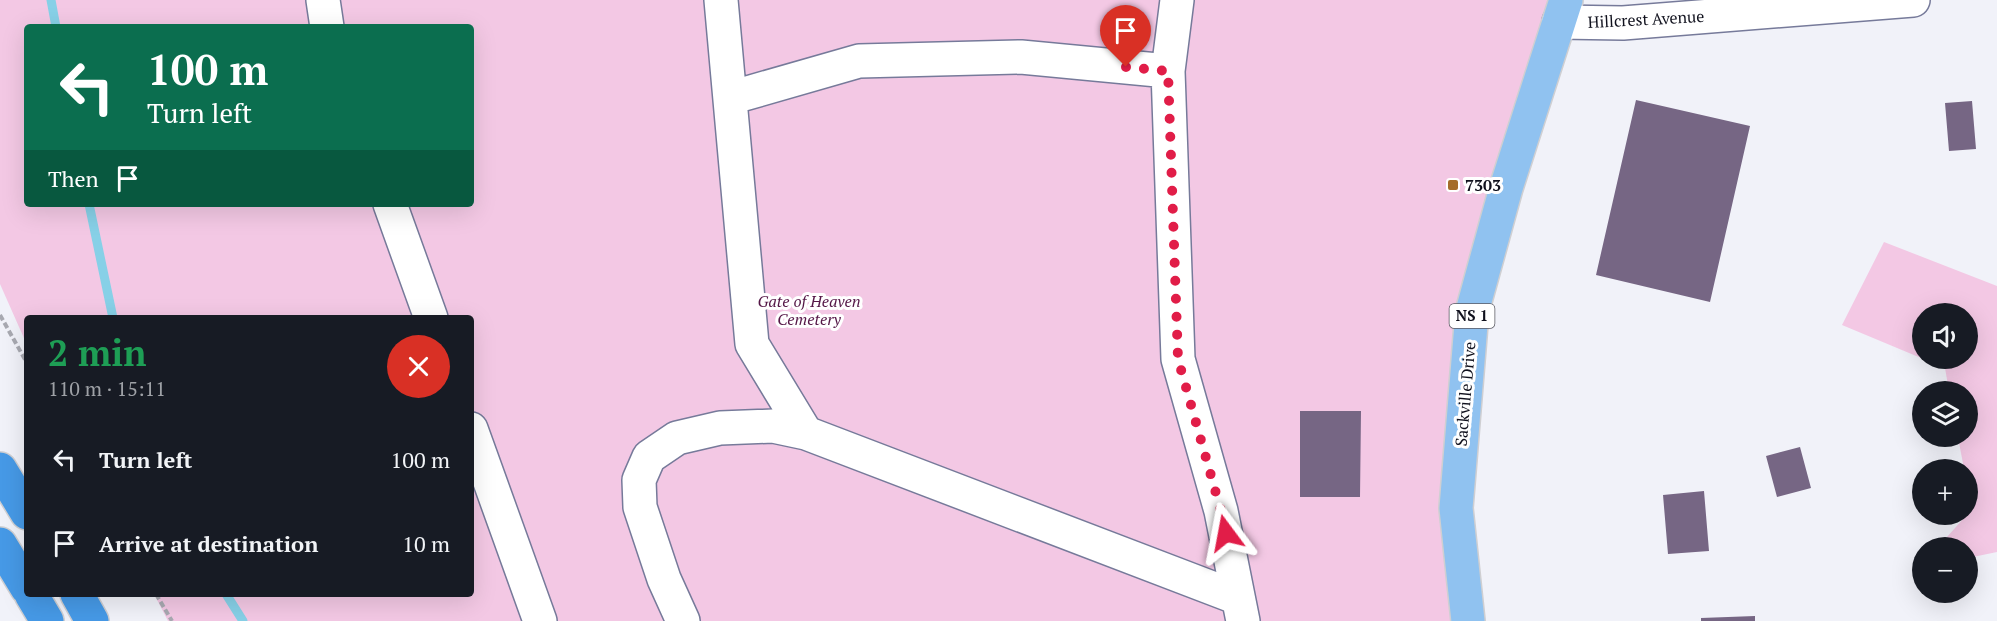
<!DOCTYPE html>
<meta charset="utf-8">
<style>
:root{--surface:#171b24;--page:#242831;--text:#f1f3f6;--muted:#9ea1a6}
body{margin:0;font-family:"PT Serif",serif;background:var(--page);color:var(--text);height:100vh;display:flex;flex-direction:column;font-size:22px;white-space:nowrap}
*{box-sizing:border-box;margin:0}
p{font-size:20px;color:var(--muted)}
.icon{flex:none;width:33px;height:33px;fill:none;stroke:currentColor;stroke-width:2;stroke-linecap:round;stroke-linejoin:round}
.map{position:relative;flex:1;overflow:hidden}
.details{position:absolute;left:24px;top:315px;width:450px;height:282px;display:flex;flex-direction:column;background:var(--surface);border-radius:6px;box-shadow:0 6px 24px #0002}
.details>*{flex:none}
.top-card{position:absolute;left:24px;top:24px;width:450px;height:183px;border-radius:6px;box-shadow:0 6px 24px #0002;background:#0b6e4f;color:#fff;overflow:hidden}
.fabs{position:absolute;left:1912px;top:303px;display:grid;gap:12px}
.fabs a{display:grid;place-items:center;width:66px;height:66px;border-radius:50%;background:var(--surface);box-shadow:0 6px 24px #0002;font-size:30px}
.pin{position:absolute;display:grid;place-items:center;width:51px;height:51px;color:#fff;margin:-62px -26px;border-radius:50% 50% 50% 0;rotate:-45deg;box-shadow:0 0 6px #0007}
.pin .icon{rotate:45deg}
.me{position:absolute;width:66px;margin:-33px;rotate:347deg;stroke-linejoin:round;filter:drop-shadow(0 0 4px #0008)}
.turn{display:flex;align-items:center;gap:21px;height:126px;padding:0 24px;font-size:27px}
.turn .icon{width:78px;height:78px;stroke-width:2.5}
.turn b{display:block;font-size:42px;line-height:51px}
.then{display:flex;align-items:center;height:57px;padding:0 24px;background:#0003;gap:12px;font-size:22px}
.round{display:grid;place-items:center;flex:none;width:63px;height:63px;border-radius:32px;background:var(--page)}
.head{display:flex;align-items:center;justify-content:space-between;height:102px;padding:0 24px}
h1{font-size:36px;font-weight:600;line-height:45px;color:#1e9e55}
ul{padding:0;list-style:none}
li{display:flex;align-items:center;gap:18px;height:84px;padding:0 24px}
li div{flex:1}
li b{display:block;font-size:22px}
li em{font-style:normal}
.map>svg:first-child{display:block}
</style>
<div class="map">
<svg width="1997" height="621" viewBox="0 0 1997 621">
<rect width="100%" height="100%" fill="#f1f2f9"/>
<path fill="#f3c8e4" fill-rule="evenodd" d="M0 0H1566L1472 312 1468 621H168L154 594H471V318H27V345L0 284ZM27 27H471V204H27Z
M1884 242 1997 286V552L1968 558V548L1938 547 1972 509 1968 490V470L1964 469 1958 437 1968 436V392L1949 391 1945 368 1842 325ZM1923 314H1968V358H1923Z"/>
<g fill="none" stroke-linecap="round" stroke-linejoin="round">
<path stroke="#87d0e7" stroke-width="9" d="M51 0 56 27
M89 204 113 318
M226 594 243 621"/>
</g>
<path fill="#766684" d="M1636 100 1750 126 1710 302 1596 275Z
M1972 101 1976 149 1949 151 1945 103Z
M1300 411H1361L1360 497H1300Z
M1800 447 1811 488 1777 497 1766 456Z
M1704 491 1709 551 1668 554 1663 495Z
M1755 616V621H1701V618Z"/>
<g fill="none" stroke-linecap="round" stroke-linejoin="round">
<g stroke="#767a9a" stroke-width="36">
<path id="minor" d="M323 0 327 27
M721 0 752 344 806 433
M1177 0 1168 71 1178 359 1221 511 1243 621
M1559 22 1623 23 1913 0
M730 98 859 61 1021 57 1168 71
M390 204 431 318
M471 429 540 621
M683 621 664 579 640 507 639 480 649 457 677 438 720 428 773 426 806 433 1238 598"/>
</g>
<g stroke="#cfcfd2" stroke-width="36">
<path id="major" d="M1468 621 1456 508 1472 312 1506 188 1566 0"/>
</g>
<g stroke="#cfcfd2" stroke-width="36">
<path id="highway" d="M0 469 27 513
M0 544 27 588
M31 594 47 621
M77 594 92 621"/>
</g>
<path stroke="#a8a9b1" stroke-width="4" stroke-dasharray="6 3" stroke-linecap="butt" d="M0 315 27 363
M156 594 172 621"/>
<use href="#minor" stroke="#fff" stroke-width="33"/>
<use href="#major" stroke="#90c2f0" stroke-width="33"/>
<use href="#highway" stroke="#4699e6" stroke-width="33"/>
</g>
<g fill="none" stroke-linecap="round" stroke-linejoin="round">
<path stroke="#e11d48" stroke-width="10" stroke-dasharray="0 18" d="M1126 67 1168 71 1178 359 1221 511 1226 533"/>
</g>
<rect fill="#a46d29" stroke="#fff" stroke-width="2" x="1447" y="179" width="12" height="12" rx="3"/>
<g text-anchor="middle" stroke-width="6" stroke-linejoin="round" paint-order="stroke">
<rect fill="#fff" stroke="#585861" stroke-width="1.5" x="1449.5" y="304" width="45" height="24" rx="4.5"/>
<g font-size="15" font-weight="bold" fill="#10111d">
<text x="1472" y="321">NS 1</text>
</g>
<g font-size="16" fill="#10111d" stroke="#fff">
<text transform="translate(1646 19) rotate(-3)" y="6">Hillcrest Avenue</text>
<text transform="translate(1465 394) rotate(-85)" y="6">Sackville Drive</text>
</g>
<g font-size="16" font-weight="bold" fill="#10111d" stroke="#fff" text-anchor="start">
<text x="1465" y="191">7303</text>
</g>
<g font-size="16" font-style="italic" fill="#551747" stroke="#fff">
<text x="809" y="307">Gate of Heaven<tspan x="809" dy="18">Cemetery</tspan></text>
</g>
</g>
</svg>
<div class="fabs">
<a><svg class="icon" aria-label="sound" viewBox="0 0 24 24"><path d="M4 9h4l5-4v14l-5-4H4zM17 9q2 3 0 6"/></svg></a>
<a><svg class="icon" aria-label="layers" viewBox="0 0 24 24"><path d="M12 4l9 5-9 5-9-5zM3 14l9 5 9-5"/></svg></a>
<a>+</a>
<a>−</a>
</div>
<div class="pin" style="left:1126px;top:67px;background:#d93025"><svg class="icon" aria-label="arrive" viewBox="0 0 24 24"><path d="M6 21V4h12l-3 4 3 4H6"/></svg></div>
<svg class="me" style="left:1226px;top:533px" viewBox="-20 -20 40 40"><path d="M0-17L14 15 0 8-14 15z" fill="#e11d48" stroke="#fff" stroke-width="4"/></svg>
<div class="top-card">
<div class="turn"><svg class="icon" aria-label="left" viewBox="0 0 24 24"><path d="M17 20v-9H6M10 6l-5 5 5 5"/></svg><div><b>100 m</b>Turn left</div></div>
<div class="then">Then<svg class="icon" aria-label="arrive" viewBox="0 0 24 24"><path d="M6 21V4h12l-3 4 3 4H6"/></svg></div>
</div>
<section class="details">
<div class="head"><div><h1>2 min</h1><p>110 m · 15:11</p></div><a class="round" style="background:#d93025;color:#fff"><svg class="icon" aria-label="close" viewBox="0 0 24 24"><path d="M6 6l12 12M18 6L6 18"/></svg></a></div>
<ul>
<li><svg class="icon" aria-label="left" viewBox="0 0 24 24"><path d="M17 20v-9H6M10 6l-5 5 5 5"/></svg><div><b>Turn left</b></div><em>100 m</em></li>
<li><svg class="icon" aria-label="arrive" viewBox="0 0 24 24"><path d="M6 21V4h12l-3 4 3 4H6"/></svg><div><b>Arrive at destination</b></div><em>10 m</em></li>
</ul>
</section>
</div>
